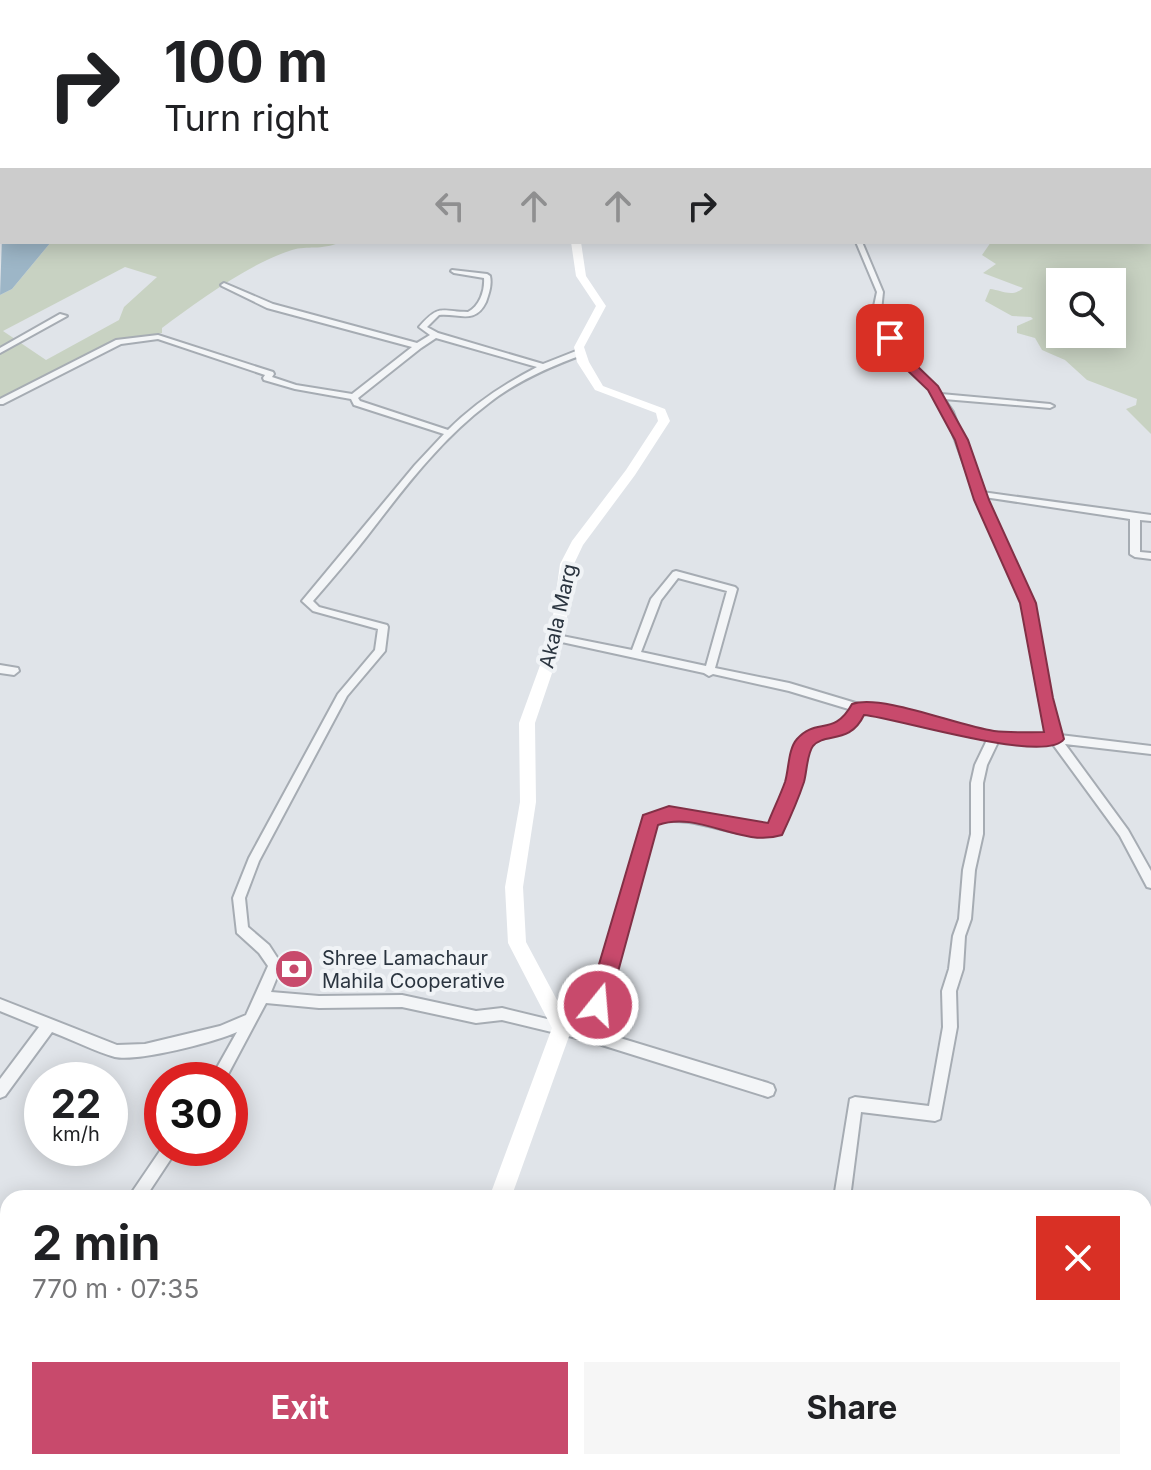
<!DOCTYPE html>
<meta charset="utf-8">
<style>
:root{--surface:#fff;--page:#f6f6f6;--text:#202124;--muted:#757577;--accent:#c84a6c}
body{margin:0;font-family:Inter,sans-serif;background:var(--page);color:var(--text);height:100vh;display:flex;flex-direction:column;font-size:30px;white-space:nowrap}
*{box-sizing:border-box;margin:0}
p{font-size:26px;color:var(--muted)}
.icon{flex:none;width:44px;height:44px;fill:none;stroke:currentColor;stroke-width:2;stroke-linecap:round;stroke-linejoin:round}
.map{position:relative;flex:1;overflow:hidden}
.panel{position:absolute;left:0px;top:1190px;width:1152px;height:280px;display:flex;flex-direction:column;background:var(--surface);border-radius:24px 24px 0 0;box-shadow:0 4px 20px #0003}
.panel>*{flex:none}
.hud{position:absolute;left:0px;top:0px;width:1152px;height:244px;box-shadow:0 4px 20px #0003;background:#fff;color:var(--text);overflow:hidden}
.fabs{position:absolute;left:1046px;top:268px;display:grid;gap:16px}
.fabs a{display:grid;place-items:center;width:80px;height:80px;border-radius:0px;background:var(--surface);box-shadow:0 4px 20px #0003;font-size:40px}
.speed{position:absolute;left:24px;top:1062px;display:flex;gap:16px;font-size:40px;font-weight:700;text-align:center}
.speed>*{display:grid;place-content:center;width:104px;height:104px;border-radius:50%;background:var(--surface);box-shadow:0 4px 20px #0003;line-height:1}
.speed small{font-size:20px;font-weight:400}
.speed .limit{border:12px solid #d22;background:#fff;color:#111}
.pin{position:absolute;display:grid;place-items:center;width:68px;height:68px;color:#fff;margin:-34px;border-radius:16px;box-shadow:0 4px 12px #0006}
.me{position:absolute;width:88px;margin:-44px;rotate:17deg;stroke-linejoin:round;filter:drop-shadow(0 0 6px #0008)}
.turn{display:flex;align-items:center;gap:28px;height:168px;padding:0 32px;font-size:36px}
.turn .icon{width:104px;height:104px;stroke-width:2.5}
.turn b{display:block;font-size:56px;line-height:68px}
.lanes{display:flex;align-items:center;height:76px;padding:0 32px;background:#0003;justify-content:center;gap:40px;direction:ltr}
.lanes .off{opacity:.35}
.round{display:grid;place-items:center;flex:none;width:84px;height:84px;border-radius:0px;background:var(--page)}
.head{display:flex;align-items:center;justify-content:space-between;height:136px;padding:0 32px}
h1{font-size:48px;font-weight:700;line-height:60px}
.action{display:flex;gap:16px;margin-top:auto;padding:16px 32px}
.action a{flex:1;height:92px;border-radius:0px;background:var(--accent);color:#fff;font-size:32px;font-weight:700;line-height:92px;text-align:center}
.action a+a{background:var(--page);color:var(--text)}
.map>svg:first-child{display:block}
</style>
<div class="map">
<svg width="1151" height="1470" viewBox="0 0 1151 1470">
<rect width="100%" height="100%" fill="#e0e4e9"/>
<path fill="#c8d2c2" fill-rule="evenodd" d="M932 0H1151V434L1126 409 1136 405 1137 399 1087 380 1065 360 1042 350 1035 338 1017 333V326L1033 319 1031 317 1012 316 985 301 990 289C1002 290 1012 298 1023 288L983 273 996 264 982 255 991 242H1150V2ZM1060 282H1112V334H1060Z
M51 242H341C320 251 308 245 292 250 250 263 197 302 162 328V333L117 339 0 399V295L12 289ZM125 267 157 277 124 307 119 320 46 360 3 331Z"/>
<path fill="#9db6c7" d="M2 238V242H51L12 289 0 295Z"/>
<g fill="none" stroke-linecap="round" stroke-linejoin="round">
<g stroke="#a6acb3" stroke-width="4">
<path id="minor" d="M305 1H321L323 2H303Z
M823 1H863L865 2H821Z
M0 20H2V23H0Z
M2 199V203L0 204V200Z
M856 242H862L883 292 881 311 894 338 913 363 941 394 1050 404 1054 406 1050 408 944 399 953 412 982 492 1151 515V521L1140 520V552L1151 553V559L1135 557 1130 554V519L984 497 1033 603 1049 698 1060 735 1151 746V754L1065 744 1128 830 1151 871V888L1147 887 1120 836 1052 743 998 742 987 765 983 783V834L975 870 971 919 965 936 963 969 956 991 957 1027 940 1119 935 1121 861 1112 850 1198H834L850 1099 855 1097 929 1106 943 1027 942 991 949 969 953 936 959 919 963 870 971 834V783L975 765 987 740 882 714 862 712 850 728 840 733 817 738 809 744 803 772 779 832C736 844 700 813 655 823L597 1031 768 1083 773 1085 775 1090 773 1095 768 1097 589 1041 502 1020 476 1023 402 1007 319 1008 266 1003 225 1080H210L237 1032C215 1042 138 1062 115 1057 96 1052 71 1039 52 1032L5 1096 0 1098V1079L39 1027 0 1011V999L117 1045 145 1044 220 1026 246 1015 268 966 259 953 237 933 233 898 249 858 338 694 375 650 378 629 313 611 302 601 415 465 444 434 354 405 351 399 295 389 264 380 263 378 265 375 158 339 121 344 3 404H0V399L116 340 158 335 273 372 274 374 272 377 296 385 352 394 412 347 267 308 222 286 221 285 224 283 273 304 417 343 430 335 419 327C440 303 441 312 468 312 480 306 485 290 484 278L454 273 451 271 452 270 487 274 490 276C492 285 489 293 486 302 475 325 459 313 439 315L427 327 438 333 543 364 576 351H582V355C549 367 517 381 489 403 441 439 405 487 368 535 351 557 332 579 313 601L319 607 387 625 388 627 385 651 347 696 259 861 245 898 248 927 269 945 282 965 271 992 319 996 402 995 476 1011 502 1008 584 1028 646 817C658 813 670 810 683 811 713 813 740 828 771 825 778 807 785 789 792 771 796 760 795 744 804 736 820 721 837 735 852 710L789 691 713 674 709 676 704 673 557 641 553 640 552 638 553 636 557 635 632 650 651 599 673 572 676 571 735 587 737 589 715 668 789 683 859 704 882 706 994 734 1048 735 1039 698 1023 603 977 500 945 412 931 390 907 367 887 340 873 311 877 292ZM436 338 537 367C504 384 474 404 448 430L360 401 358 398 421 348ZM678 578 727 591 706 666 641 652 661 600Z
M60 314 67 316 0 353V348Z
M0 665 18 668 19 671 14 675 0 673Z
M162 1148H178L145 1198H128Z
M8 1360V1381L0 1385V1364Z
M124 1462H147L152 1470H129Z
M176 1462H195L191 1470H172Z
M792 1462H810L808 1470H790Z"/>
</g>
<g stroke="#88949f" stroke-width="4">
<path id="trunk" d="M172 0 169 2H159L162 0Z
M2 90V96L0 97V91Z"/>
</g>
<use href="#minor" fill="#f3f5f7" fill-rule="evenodd"/>
<path fill="#fff" fill-rule="evenodd" d="M764 0 762 2H755L757 0Z
M571 242H581L586 276 606 306 584 347 589 362 603 386 665 409 670 421 635 475 583 545 574 564 564 638 535 723 536 802 523 887 526 942 572 1028 511 1198H489L552 1028 508 943 505 887 520 802 519 723 550 638 560 564 572 541 626 470 658 421 656 413 595 390 577 362 574 347 596 306 576 276Z
M442 1462H468L465 1470H439Z"/>
<use href="#trunk" fill="#fff" fill-rule="evenodd"/>
</g>
<path fill="#c84a6c" stroke="#823046" stroke-width="2" d="M890 334 894 335 914 363 938 386 968 440 989 500 1036 603 1053 698 1064 739C1046 765 897 718 864 715 850 745 825 732 813 746 807 754 807 771 804 782 798 800 790 818 782 835 740 848 699 810 658 825L609 1005 606 1012 598 1015 590 1012 587 1005 643 815 669 806 768 823C773 810 780 796 785 782 789 769 788 749 797 739 816 717 834 737 852 704 883 694 958 726 994 731 1010 733 1027 732 1044 732L1020 603 974 500 955 440 928 390 905 368 884 338Z"/>
<defs>
<g id="bank-disc" transform="scale(2)"><circle r="9.5" fill="#c84a6c" stroke="#f0f3f6"/><path d="M-6-4H6V4H-6ZM0-2.3a2.3 2.3 0 1 0 0 4.6a2.3 2.3 0 1 0 0-4.6Z" fill="#fff"/></g>
</defs>
<g fill-rule="evenodd">
<use href="#bank-disc" x="294" y="969"/>
</g>
<g text-anchor="middle" stroke-width="8" stroke-linejoin="round" paint-order="stroke">
<g font-size="20" fill="#2a343f" stroke="#f0f3f6">
<text transform="translate(558 616) rotate(-77)" y="7">Akala Marg</text>
</g>
<g font-size="20" fill="#2a343f" stroke="#f0f3f6" text-anchor="start">
<text x="322" y="965">Shree Lamachaur<tspan x="322" dy="23">Mahila Cooperative</tspan></text>
</g>
</g>
</svg>
<div class="fabs">
<a><svg class="icon" aria-label="search" viewBox="0 0 24 24"><circle cx="10" cy="10" r="6"/><path d="M15 15l6 6"/></svg></a>
</div>
<div class="speed"><div>22<small>km/h</small></div><div class="limit">30</div></div>
<div class="pin" style="left:890px;top:338px;background:#d93025"><svg class="icon" aria-label="arrive" viewBox="0 0 24 24"><path d="M6 21V4h12l-3 4 3 4H6"/></svg></div>
<svg class="me" style="left:598px;top:1005px" viewBox="-20 -20 40 40"><circle r="17" fill="#c84a6c" stroke="#fff" stroke-width="3"/><path d="M0-11L8 9 0 5-8 9z" fill="#fff"/></svg>
<div class="hud">
<div class="turn"><svg class="icon" aria-label="right" viewBox="0 0 24 24"><path d="M7 20v-9h11M14 6l5 5-5 5"/></svg><div><b>100 m</b>Turn right</div></div>
<div class="lanes"><svg class="icon off" aria-label="left" viewBox="0 0 24 24"><path d="M17 20v-9H6M10 6l-5 5 5 5"/></svg><svg class="icon off" aria-label="ahead" viewBox="0 0 24 24"><path d="M12 20V5M6 11l6-6 6 6"/></svg><svg class="icon off" aria-label="ahead" viewBox="0 0 24 24"><path d="M12 20V5M6 11l6-6 6 6"/></svg><svg class="icon" aria-label="right" viewBox="0 0 24 24"><path d="M7 20v-9h11M14 6l5 5-5 5"/></svg></div>
</div>
<section class="panel">
<div class="head"><div><h1>2 min</h1><p>770 m · 07:35</p></div><a class="round" style="background:#d93025;color:#fff"><svg class="icon" aria-label="close" viewBox="0 0 24 24"><path d="M6 6l12 12M18 6L6 18"/></svg></a></div>
<div class="action"><a>Exit</a><a>Share</a></div>
</section>
</div>
